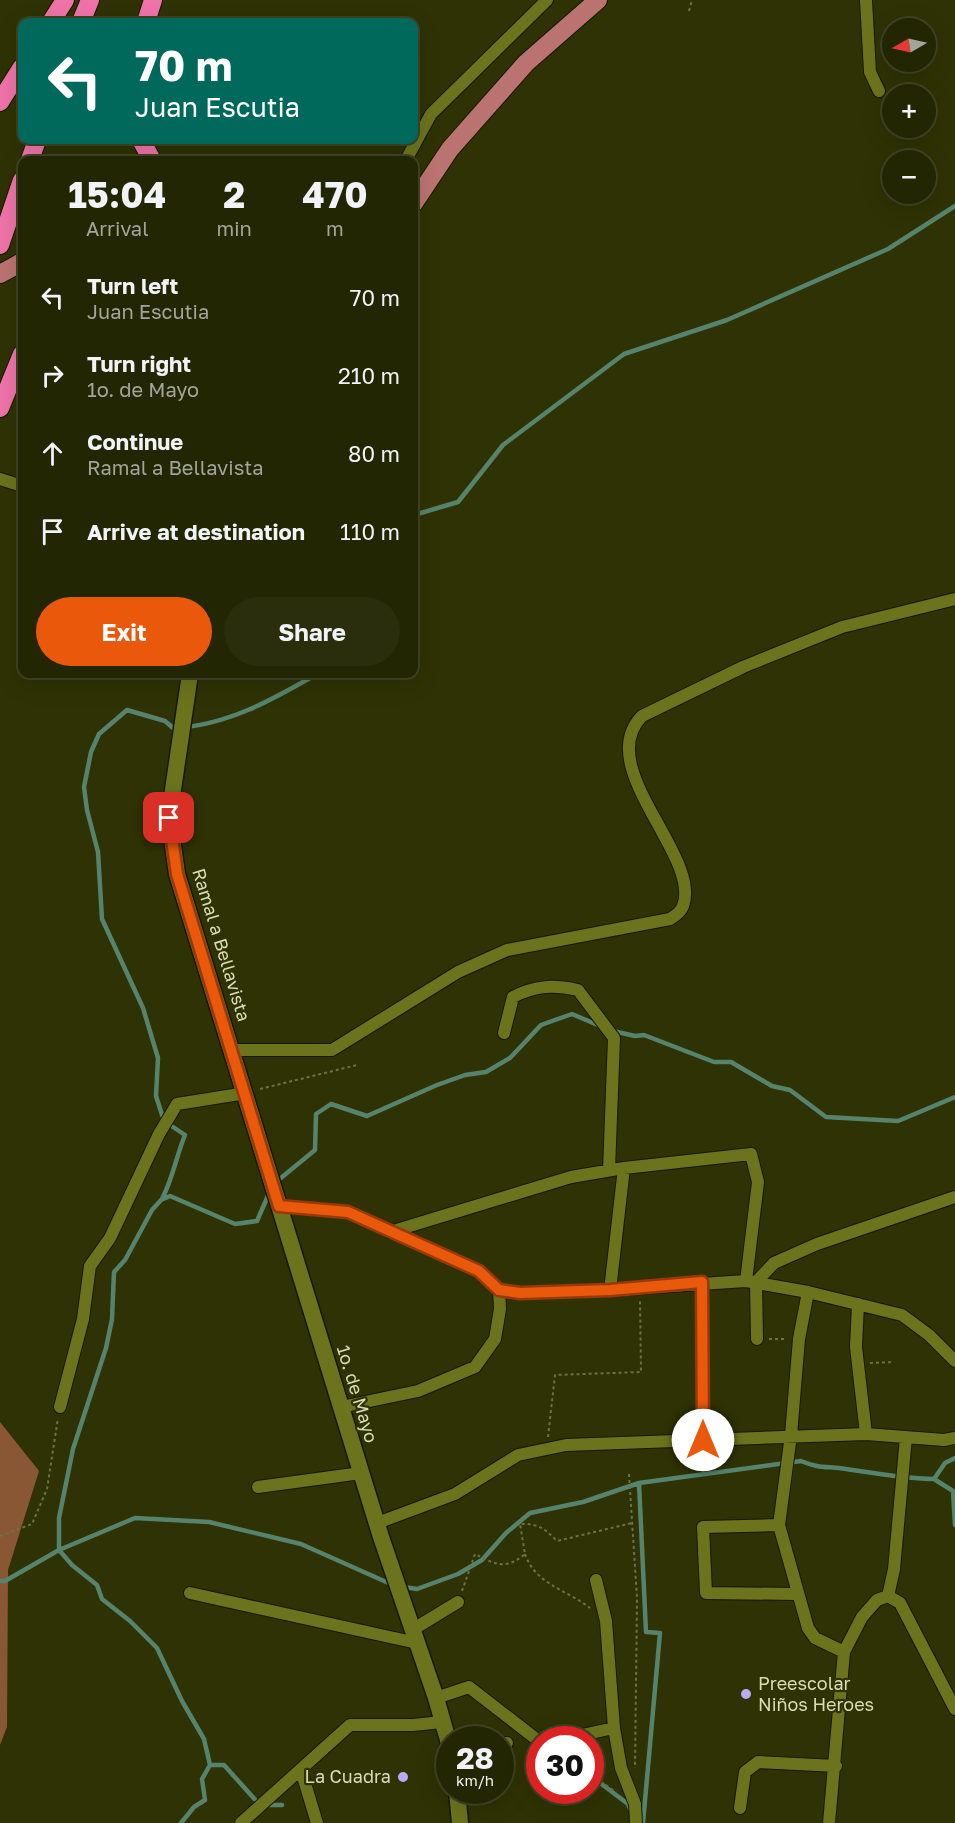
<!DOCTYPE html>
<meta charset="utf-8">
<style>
:root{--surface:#222603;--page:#2a2e0d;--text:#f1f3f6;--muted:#a2a59a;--line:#3f4325;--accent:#ea580c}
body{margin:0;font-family:"Golos Text",sans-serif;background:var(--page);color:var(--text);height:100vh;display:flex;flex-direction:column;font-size:22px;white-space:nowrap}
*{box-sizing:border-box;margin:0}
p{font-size:20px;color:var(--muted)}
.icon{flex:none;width:33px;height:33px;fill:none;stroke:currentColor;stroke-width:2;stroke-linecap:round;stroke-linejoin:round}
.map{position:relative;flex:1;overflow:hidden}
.panel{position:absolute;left:18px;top:156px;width:400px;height:522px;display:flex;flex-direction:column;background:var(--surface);border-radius:12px;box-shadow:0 6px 24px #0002,0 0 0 2px var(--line)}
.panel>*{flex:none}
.banner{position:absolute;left:18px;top:18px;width:400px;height:126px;border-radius:12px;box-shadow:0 6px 24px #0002,0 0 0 2px var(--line);background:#00695c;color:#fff;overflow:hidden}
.needle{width:39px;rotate:261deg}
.fabs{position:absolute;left:882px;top:18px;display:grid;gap:12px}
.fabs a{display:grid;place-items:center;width:54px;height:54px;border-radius:50%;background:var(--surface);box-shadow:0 6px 24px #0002,0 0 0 2px var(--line);font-size:30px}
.speed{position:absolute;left:436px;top:1726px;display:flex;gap:12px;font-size:30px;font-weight:700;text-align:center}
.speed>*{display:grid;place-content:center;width:78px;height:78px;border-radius:50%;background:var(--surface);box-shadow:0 6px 24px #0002,0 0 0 2px var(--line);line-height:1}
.speed small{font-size:15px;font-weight:400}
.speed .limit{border:9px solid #d22;background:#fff;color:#111}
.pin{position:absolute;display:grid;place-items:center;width:51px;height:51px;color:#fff;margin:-26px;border-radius:12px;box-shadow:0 3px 9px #0006}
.me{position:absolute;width:66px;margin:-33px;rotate:0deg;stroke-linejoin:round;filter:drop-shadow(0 0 4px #0008)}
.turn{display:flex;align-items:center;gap:21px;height:126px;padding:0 18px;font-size:27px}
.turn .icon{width:78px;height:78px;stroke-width:2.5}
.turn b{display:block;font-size:42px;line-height:51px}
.eta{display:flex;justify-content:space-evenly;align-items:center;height:102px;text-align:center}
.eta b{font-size:36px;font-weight:700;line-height:42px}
.primary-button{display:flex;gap:12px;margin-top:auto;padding:12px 18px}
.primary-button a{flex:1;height:69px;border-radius:36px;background:var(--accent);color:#fff;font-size:24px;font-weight:700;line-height:69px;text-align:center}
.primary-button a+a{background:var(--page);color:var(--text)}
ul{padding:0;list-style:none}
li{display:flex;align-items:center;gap:18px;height:78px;padding:0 18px}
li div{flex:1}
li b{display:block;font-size:22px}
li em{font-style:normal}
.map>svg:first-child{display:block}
</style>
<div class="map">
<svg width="955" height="1823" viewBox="0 0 955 1823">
<rect width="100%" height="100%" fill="#2e3204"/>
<path fill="#8a5734" d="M0 1422 39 1471 8 1570 7 1727 0 1745Z"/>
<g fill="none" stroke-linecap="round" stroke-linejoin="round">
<path stroke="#56836d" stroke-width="4.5" d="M414 515 458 502 503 445 624 354 727 320 888 249 955 206
M613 1031 635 1036 644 1035 714 1062H731L772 1086 790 1090 826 1117 898 1121 955 1097
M276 1182 315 1150 316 1114 331 1104 367 1116 437 1085 465 1075 486 1072 510 1058 541 1025 572 1014 600 1026
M162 1199C173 1178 176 1157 185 1135L164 1121 156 1096 158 1058 143 1008 102 919 98 852 87 810 84 787 91 752 99 734 127 710 165 721 173 728C226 726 272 700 317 674
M934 1479 953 1491 955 1525
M639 1483 646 1632 660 1633 643 1823
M0 1581H5L59 1550 135 1518 209 1522 301 1544 393 1585
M404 1587 417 1589 458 1574 482 1560 506 1533 530 1513 583 1502 639 1483 801 1461C820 1469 827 1466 846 1469 876 1473 903 1479 934 1479L945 1463 955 1458
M210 1765H224L259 1804
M591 1776 628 1804 631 1811
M267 1805H282
M181 1823 194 1807 205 1800 202 1779 210 1765 204 1739 182 1701 157 1648 130 1621 102 1599 97 1585 72 1565 59 1550V1518L73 1449 106 1348 112 1319 114 1272 125 1260 152 1210 161 1200 170 1196 235 1224 257 1221 270 1191"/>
<g stroke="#161801" stroke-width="14">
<path id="street" d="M866 0 870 72 879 91
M406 160 431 114 547 0
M0 479 22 486
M504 1033 513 997C536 985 554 985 578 990L614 1038 609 1170
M233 1050H332L458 972 507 950 670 919C675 916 681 912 683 906 702 856 592 767 642 716L743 667 842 627 955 599
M279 1206 348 1212 479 1271 499 1290 521 1293 610 1290 746 1281 808 1292 902 1315 929 1335 955 1361
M390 1232 571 1177 624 1168 751 1154 758 1182 746 1281
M756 1282 774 1263 817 1244 955 1197
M756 1282 757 1339
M702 1283 703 1440
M610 1290 624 1168
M808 1292 799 1339 791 1435 779 1525 808 1628 815 1638 844 1652
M858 1304 856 1347 866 1434
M60 1407 83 1319 90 1266 110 1238 159 1134 177 1104 246 1093
M341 1407 418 1391 475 1367 495 1339 500 1309 499 1290
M258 1487 361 1473
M377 1523 455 1494 518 1455 566 1445 866 1434 944 1440 955 1438
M779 1525 703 1527 706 1593 796 1594
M596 1580 606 1621 614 1728 621 1768 635 1804 636 1823
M190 1593 417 1643
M888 1596 894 1569 906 1437
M888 1596 900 1603 955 1709
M412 1630 458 1602
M436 1698 469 1687 540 1742
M559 1740 614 1728
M501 1743H507
M301 1770 317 1823
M740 1808 745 1772 758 1762 836 1766
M241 1823 350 1725H413L442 1722
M829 1823 844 1652 862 1617 877 1600 888 1596"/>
</g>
<g stroke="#161801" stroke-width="19">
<path id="secondary" d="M190 674 169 817 177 874 381 1537 436 1698 450 1747
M457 1791 460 1823"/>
</g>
<g stroke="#161801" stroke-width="20">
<path id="primary" d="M414 203 450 149 526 63 598 0
M0 274 22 262"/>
</g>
<g stroke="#161801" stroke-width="20">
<path id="highway" d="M51 22 65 0
M81 22 90 0
M146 22 153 0
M0 102 22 67
M141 140 152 160
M30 160 37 140
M0 245 22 180
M0 408 22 354"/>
</g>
<path stroke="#6d7246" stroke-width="2" stroke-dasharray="3 3" stroke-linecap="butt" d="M689 11 692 0
M260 1089 357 1065
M769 1339H787
M870 1363 894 1362
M548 1437 555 1375 641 1372 640 1300
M629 1474 637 1598 635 1768
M0 1536 32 1524 47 1489 58 1418
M525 1554C535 1584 567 1590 590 1608
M462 1591 475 1554C496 1565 506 1570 525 1554L520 1524C538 1523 545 1529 557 1541L632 1523
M591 1775 616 1792"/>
<use href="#street" stroke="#6c731d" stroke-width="12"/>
<use href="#secondary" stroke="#6c731d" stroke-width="16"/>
<use href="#primary" stroke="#bb7371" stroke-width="18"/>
<use href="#highway" stroke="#ef73a9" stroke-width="18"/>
</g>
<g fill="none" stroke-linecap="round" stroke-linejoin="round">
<g stroke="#983908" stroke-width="15">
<path id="route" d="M169 818 177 874 279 1206 348 1212 479 1271 499 1290 520 1293 610 1290 702 1282 703 1440"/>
</g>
<use href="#route" stroke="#ea580c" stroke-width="10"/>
</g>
<g fill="#bcaaf6" stroke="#2e3204" stroke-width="2">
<circle cx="746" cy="1694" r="6"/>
<circle cx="403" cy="1777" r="6"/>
</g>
<g text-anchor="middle" stroke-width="4.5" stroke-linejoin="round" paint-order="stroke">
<g font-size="18" fill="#d7ddb5" stroke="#2e3204">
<text transform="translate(221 945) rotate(73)" y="6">Ramal a Bellavista</text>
<text transform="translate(357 1394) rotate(73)" y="6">1o. de Mayo</text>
</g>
<g font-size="18" fill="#d7ddb5" stroke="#2e3204" text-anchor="start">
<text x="758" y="1690">Preescolar<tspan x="758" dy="21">Niños Heroes</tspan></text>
<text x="391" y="1783" text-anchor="end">La Cuadra</text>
</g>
</g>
</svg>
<div class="fabs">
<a><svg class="needle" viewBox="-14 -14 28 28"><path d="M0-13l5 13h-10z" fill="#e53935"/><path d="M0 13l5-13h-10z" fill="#a2a59a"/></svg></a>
<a>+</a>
<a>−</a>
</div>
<div class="speed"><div>28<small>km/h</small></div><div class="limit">30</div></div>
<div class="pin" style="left:169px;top:818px;background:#d93025"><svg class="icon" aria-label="arrive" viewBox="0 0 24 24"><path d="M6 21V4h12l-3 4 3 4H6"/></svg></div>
<svg class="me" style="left:703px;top:1440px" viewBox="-20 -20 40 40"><circle r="19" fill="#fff"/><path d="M0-13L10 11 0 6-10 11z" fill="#ea580c"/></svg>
<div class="banner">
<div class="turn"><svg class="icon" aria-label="left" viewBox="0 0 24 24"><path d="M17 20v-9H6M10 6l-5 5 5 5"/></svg><div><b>70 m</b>Juan Escutia</div></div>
</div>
<section class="panel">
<div class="eta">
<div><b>15:04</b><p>Arrival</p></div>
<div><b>2</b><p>min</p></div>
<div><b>470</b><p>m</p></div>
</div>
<ul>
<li><svg class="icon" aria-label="left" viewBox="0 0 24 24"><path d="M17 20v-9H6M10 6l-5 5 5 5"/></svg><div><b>Turn left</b><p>Juan Escutia</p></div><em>70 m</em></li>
<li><svg class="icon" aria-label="right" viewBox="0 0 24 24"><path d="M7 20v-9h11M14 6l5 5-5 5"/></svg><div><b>Turn right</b><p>1o. de Mayo</p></div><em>210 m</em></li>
<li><svg class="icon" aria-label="ahead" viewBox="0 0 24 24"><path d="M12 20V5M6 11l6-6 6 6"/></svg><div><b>Continue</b><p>Ramal a Bellavista</p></div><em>80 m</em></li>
<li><svg class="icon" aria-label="arrive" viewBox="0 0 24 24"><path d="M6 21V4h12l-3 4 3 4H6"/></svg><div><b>Arrive at destination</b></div><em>110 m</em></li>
</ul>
<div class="primary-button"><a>Exit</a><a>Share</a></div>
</section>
</div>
